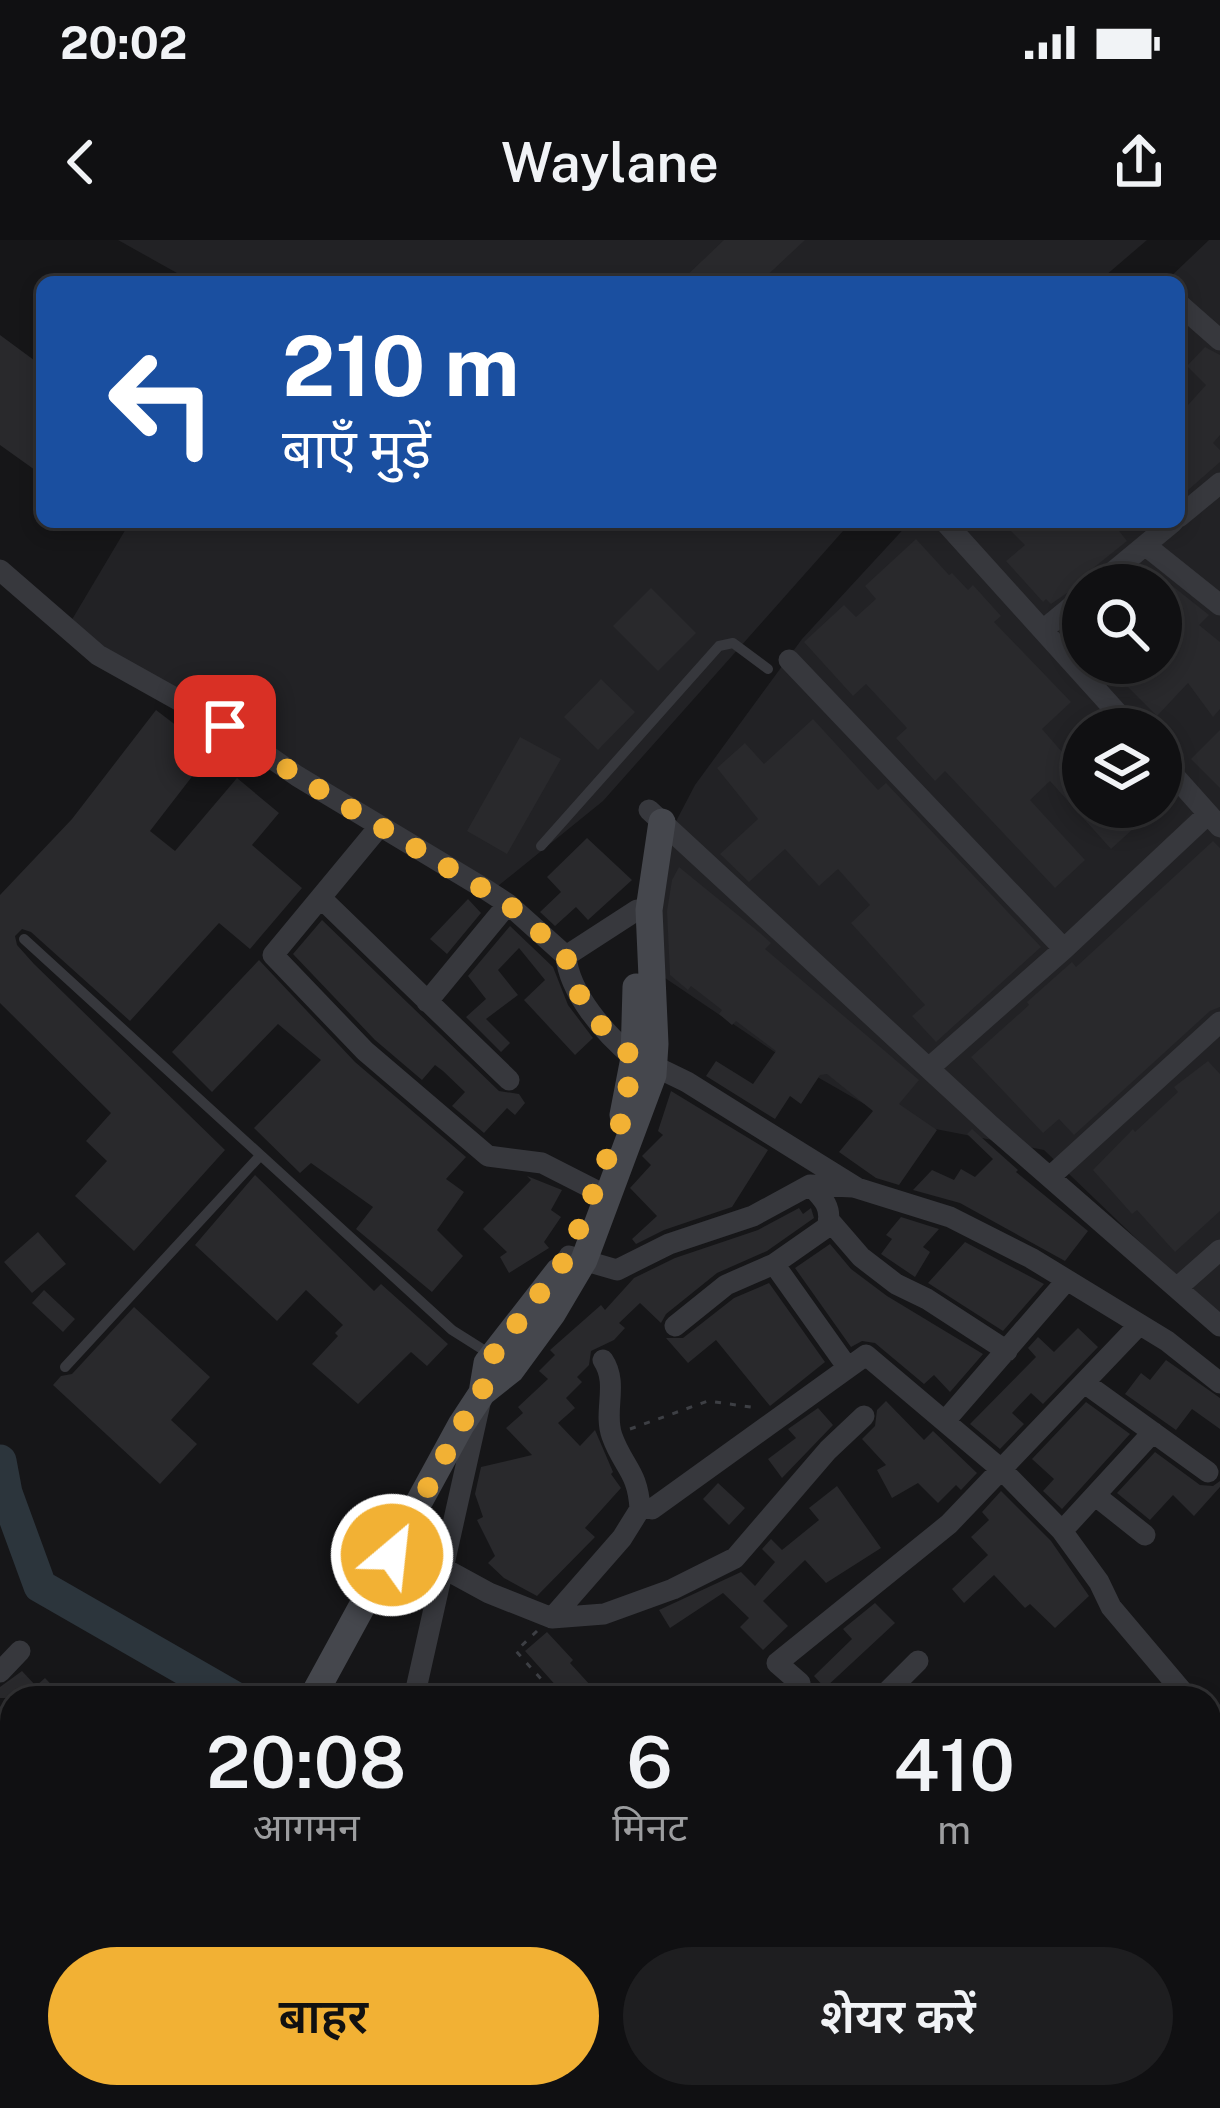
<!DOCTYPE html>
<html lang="hi">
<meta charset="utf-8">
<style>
:root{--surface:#101012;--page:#1e1e20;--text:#f1f3f6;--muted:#9c9d9f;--line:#303032;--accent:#f2b134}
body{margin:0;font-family:"Public Sans","Noto Sans Devanagari",sans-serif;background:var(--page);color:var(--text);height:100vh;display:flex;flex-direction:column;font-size:45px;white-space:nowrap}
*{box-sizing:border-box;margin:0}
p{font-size:39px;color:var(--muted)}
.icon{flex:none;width:66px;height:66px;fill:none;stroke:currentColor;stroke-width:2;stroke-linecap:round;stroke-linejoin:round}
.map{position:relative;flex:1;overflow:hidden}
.drawer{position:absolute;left:0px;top:1446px;width:1221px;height:423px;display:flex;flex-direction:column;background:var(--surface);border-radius:36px 36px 0 0;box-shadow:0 6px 18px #0003,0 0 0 3px var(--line)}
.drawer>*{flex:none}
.hud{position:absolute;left:36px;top:36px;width:1149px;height:252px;border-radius:18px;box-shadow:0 6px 18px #0003,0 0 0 3px var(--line);background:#1a4fa0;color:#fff;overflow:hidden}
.buttons{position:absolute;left:1062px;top:324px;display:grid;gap:24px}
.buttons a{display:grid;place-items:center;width:120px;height:120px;border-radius:50%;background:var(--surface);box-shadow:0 6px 18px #0003,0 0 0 3px var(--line);font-size:60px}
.pin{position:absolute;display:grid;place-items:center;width:102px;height:102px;color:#fff;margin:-51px;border-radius:24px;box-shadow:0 6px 18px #0006}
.me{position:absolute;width:132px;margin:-66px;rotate:28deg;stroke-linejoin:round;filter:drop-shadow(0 0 9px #0008)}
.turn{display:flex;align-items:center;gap:42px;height:252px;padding:0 48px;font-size:54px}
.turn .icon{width:156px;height:156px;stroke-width:2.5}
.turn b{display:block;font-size:84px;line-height:102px}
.eta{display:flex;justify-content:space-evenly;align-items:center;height:204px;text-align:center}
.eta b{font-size:72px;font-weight:600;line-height:84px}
.cta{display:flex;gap:24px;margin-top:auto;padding:24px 48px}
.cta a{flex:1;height:138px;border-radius:72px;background:var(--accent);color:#111;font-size:48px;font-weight:600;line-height:138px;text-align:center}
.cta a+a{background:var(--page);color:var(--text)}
.status{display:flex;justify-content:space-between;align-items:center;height:84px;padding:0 60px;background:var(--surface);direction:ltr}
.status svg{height:33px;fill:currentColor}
header{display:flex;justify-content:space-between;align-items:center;height:156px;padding:0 48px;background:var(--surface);font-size:54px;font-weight:600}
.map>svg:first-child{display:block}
</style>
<div class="status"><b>20:02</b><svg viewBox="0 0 49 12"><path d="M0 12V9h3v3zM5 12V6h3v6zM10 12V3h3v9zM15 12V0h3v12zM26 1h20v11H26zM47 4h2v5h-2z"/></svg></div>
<header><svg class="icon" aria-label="back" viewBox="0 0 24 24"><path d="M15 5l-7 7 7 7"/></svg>Waylane<svg class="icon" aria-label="share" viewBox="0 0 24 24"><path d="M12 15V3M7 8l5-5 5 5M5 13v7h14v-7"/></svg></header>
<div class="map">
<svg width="1220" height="1868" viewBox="0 0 1220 1868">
<rect width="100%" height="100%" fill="#161618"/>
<path fill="#222225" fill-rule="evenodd" d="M118 0H1147L1098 42H193Z
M1209 0H1220V1079L1044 910 894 881 779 815 662 736 661 610 695 545 802 399 910 282H1179V42H1165ZM1083 345H1161V423H1083ZM1083 489H1161V567H1083Z
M130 282H851L603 561 498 646 67 388Z"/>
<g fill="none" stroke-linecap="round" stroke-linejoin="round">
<path stroke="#2c353c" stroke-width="33" d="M0 1221 6 1253 40 1346 235 1458
M908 1857 937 1868"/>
</g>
<path fill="#29292c" d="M724 0H805L760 42H680Z
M0 95 42 126V235L0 205Z
M1205 107 1220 115V195L1213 203 1220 210V222L1179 258V175L1206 145 1187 126Z
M1002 282H1112L1127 301 1087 333 1083 342 1051 364 1046 359 1043 362 1006 321 1025 305Z
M916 299 949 335 952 333 968 350 973 345 1001 376 994 382 1071 462 1042 489 1069 520 1083 507V567H1157L1111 609 1050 541 1030 560 1085 620 1055 648 945 531 935 541 896 498 907 488 866 444 853 456 804 402 844 365 856 377 876 359 865 346Z
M1146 325 1209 375 1199 385 1220 402V469L1213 477 1188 443 1157 476 1104 423H1161V345H1126Z
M651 348 696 393 658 431 613 386Z
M601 439 635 472 598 510 564 477Z
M156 470 211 512 150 591 175 611 237 538 279 573 252 605 302 648 250 709 219 683 130 781 31 692 22 689 15 696 17 705 34 724 225 910 134 1011 75 956 107 921 86 901 111 873 0 763V655L72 579Z
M813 479 878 550 886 543 1041 707 936 802 912 776 925 765 851 683 870 665 838 629 819 646 785 609 749 642 720 614 758 579 717 528 745 503 764 524Z
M1220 490V548L1191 519Z
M520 497 561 519 507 614 467 591Z
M587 598 632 640 588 680 576 667 555 686 540 672 561 652 547 637Z
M1213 601 1220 608V767L1210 771 1074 895 1059 879 1043 893 971 817 1029 765 1027 762 1072 722 1076 727Z
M679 627 760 693 771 703 765 709 919 840 899 864 937 890 899 945 876 938 839 912 873 871 827 834 820 835 801 864 790 856 775 879 706 836 716 821 753 844 776 811 736 781 732 785 719 774 722 770 691 746 688 750 670 735 667 671 672 640Z
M468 659 481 673 447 714 430 699Z
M322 680 499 851 519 854 525 863 515 875 507 868 484 893 452 866 465 852 443 831 435 825 422 840 375 800 293 714Z
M510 686 553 727 568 765 593 798 575 815 524 760 545 740 519 708 498 730 518 755 486 779 510 803 501 812 466 777 486 759 468 736Z
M259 720 355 822 466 917 446 939 464 952 437 990 463 1016 432 1052 356 989 373 967 311 923 300 933 254 888 321 820 278 784 212 852 172 812Z
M1208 821 1220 834V971L1175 1012 1137 970 1132 974 1093 930 1133 889 1135 892 1178 852 1174 847Z
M671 851 768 910 732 967 664 990 636 1004 632 999 657 976 630 948 651 925 642 916 663 895 658 891Z
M972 889 1018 930 1016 932 1088 991 1065 1021 960 963 913 950 932 930 954 940 961 929 975 937 993 919 967 894Z
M255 935 374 1051 381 1044 448 1104 427 1126 411 1112 358 1164 312 1124 338 1096 335 1093 343 1085 306 1050 277 1081 195 1005Z
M527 936 562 950 551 970 561 977 544 1002 549 1008 509 1033 500 1017 507 1012 483 989 531 940Z
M799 968 803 974 811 968 814 978 767 1011 717 1033 666 1074 661 1083 640 1063 619 1083 625 1088 614 1100 591 1111 589 1125 577 1137 582 1142 566 1158 575 1168 558 1183 580 1206 595 1190 613 1232 611 1234 621 1248 585 1288 595 1297 537 1356 504 1338 488 1323 495 1316 477 1280 483 1277 475 1254 481 1227 532 1215 506 1188 523 1173 518 1167 548 1139 539 1131 555 1115 550 1110 601 1065 605 1070 634 1038 675 1018 758 990Z
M901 977 939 989 923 1007 930 1012 915 1037 881 1014 892 999 886 995Z
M38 992 66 1024 32 1053 4 1022Z
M965 1002 1044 1044 1003 1091 928 1043Z
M830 1004 851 1029 887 1056 983 1114 950 1152 934 1135 924 1144 875 1103 862 1101 851 1107 795 1028Z
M769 1043 825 1122 770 1166 716 1100 688 1123 666 1098H683L734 1058Z
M44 1050 75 1079 63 1092 32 1063Z
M134 1067 210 1137 171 1180 197 1204 160 1244 53 1145 61 1136 72 1134Z
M1078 1088 1098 1107 1043 1164 1031 1153 1012 1173 1024 1184 1000 1209 970 1184 1036 1117 1028 1108 1038 1097 1054 1112Z
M1166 1120 1220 1158V1189L1192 1169 1176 1190 1125 1154 1141 1133 1150 1140Z
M886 1161 924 1200 933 1191 977 1233 961 1250 956 1245 938 1263 918 1243 892 1258 877 1230 886 1225 862 1199 875 1186 877 1170Z
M1086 1162 1130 1194 1062 1269 1043 1251 1054 1239 1032 1219Z
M818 1168 833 1185 782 1238 768 1219 796 1198 788 1189Z
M1155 1212 1200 1245 1213 1246 1220 1241V1247L1194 1276 1173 1255 1150 1280 1117 1253Z
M718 1243 745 1268 729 1285 703 1259Z
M837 1246 881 1308 826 1343 805 1320 763 1361 788 1386 763 1410 740 1387 749 1378 723 1353 670 1388 659 1370 741 1332 755 1346 775 1322 762 1309 771 1299 782 1310 819 1280 809 1268Z
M1001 1251 1051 1301 1089 1356 1055 1388 1030 1364 1025 1368 994 1335 964 1363 952 1349 988 1315 971 1297 989 1280 982 1272Z
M875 1363 895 1383 825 1448 814 1436 852 1399 843 1389Z
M547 1392 573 1420 570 1423 602 1458H567L525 1411Z
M22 1431 36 1446 45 1438 64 1458H0V1447Z"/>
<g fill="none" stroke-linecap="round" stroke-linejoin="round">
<path stroke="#3d3f44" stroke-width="3" stroke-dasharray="6 9" stroke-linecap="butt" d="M630 1189 708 1161 758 1168
M537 1391 516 1411 558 1458"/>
<path stroke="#37383d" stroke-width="10" d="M887 282 891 286
M541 606 719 406 733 403 768 429
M24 699 452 1090 490 1114
M65 1127 259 917
M1209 1642 1220 1633
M1209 1715 1220 1718"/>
<path stroke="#37383d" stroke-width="21" d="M1179 64 1220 100
M1179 277 1220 243
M945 282 1132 489
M1145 305 1220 365
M0 330 98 415 225 486 297 536 485 649 508 664 566 716C569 753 605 794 634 818
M1097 345 1173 282
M1043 390 1083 357
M789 420 1064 709
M1161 521 1220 587
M649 570 991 886 1220 1086
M379 587 273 715 365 811 488 916 542 923 597 951
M321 658 509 840
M566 716 637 670
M427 762 508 664
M654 826 687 842 857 948 950 977 1031 1018 1167 1101 1220 1143
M929 828 1064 709 1208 574
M1051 936 1220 782
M829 980 861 1017 896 1044 927 1059 1007 1111
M569 1016 617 1030 669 1004 753 976 810 945 853 947
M774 1024 848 1128
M1178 1047 1220 1010
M675 1086 726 1045 774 1024 827 987C833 968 823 958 810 945
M1086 1144 1208 1232
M945 1181 1067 1040
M1096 1256 1145 1295
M652 1269 866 1115 1002 1230 1062 1291 1099 1342 1111 1367 1188 1458
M1062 1291 1153 1192
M445 1329 489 1353 552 1378 604 1374 673 1349 735 1318 828 1210 864 1176
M552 1378 622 1298 640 1269C638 1231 623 1227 612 1196 603 1171 619 1144 603 1120
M0 1432 20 1411
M414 1458 481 1159
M789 1458 800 1443 777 1423 949 1284 1138 1086
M881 1458 918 1421
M1209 1480 1220 1492
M0 1555 12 1544
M0 1821V1854
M106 1857 111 1868
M297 1857 308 1868
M394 1868 408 1857"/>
<path stroke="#45474d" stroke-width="27" d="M623 875 634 818 636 747
M482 1153 487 1123 558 1032
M312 1458 461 1185 482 1153 511 1130 552 1074 584 1020 653 835 655 804 649 670 662 582
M0 1857 12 1847"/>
</g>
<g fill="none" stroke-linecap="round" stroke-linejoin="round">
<path stroke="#f2b134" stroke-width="21" stroke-dasharray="0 37.8" d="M225 486 297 536 508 664 566 716C570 753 605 794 634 818L620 886 568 1016 487 1123 482 1153 461 1185 392 1315"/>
</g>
</svg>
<div class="buttons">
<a><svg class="icon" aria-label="search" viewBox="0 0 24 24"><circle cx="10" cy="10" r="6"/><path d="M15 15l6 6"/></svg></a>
<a><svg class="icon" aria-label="layers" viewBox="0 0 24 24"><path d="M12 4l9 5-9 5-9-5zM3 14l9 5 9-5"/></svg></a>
</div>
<div class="pin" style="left:225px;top:486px;background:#d93025"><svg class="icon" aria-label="arrive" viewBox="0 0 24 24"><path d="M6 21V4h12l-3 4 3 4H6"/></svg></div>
<svg class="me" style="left:392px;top:1315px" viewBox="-20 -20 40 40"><circle r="17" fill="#f2b134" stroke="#fff" stroke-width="3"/><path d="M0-11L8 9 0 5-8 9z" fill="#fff"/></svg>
<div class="hud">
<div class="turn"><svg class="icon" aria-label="left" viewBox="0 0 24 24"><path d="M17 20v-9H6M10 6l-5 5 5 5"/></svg><div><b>210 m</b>बाएँ मुड़ें</div></div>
</div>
<section class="drawer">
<div class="eta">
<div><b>20:08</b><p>आगमन</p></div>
<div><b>6</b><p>मिनट</p></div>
<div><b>410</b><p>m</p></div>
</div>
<div class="cta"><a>बाहर</a><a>शेयर करें</a></div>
</section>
</div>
